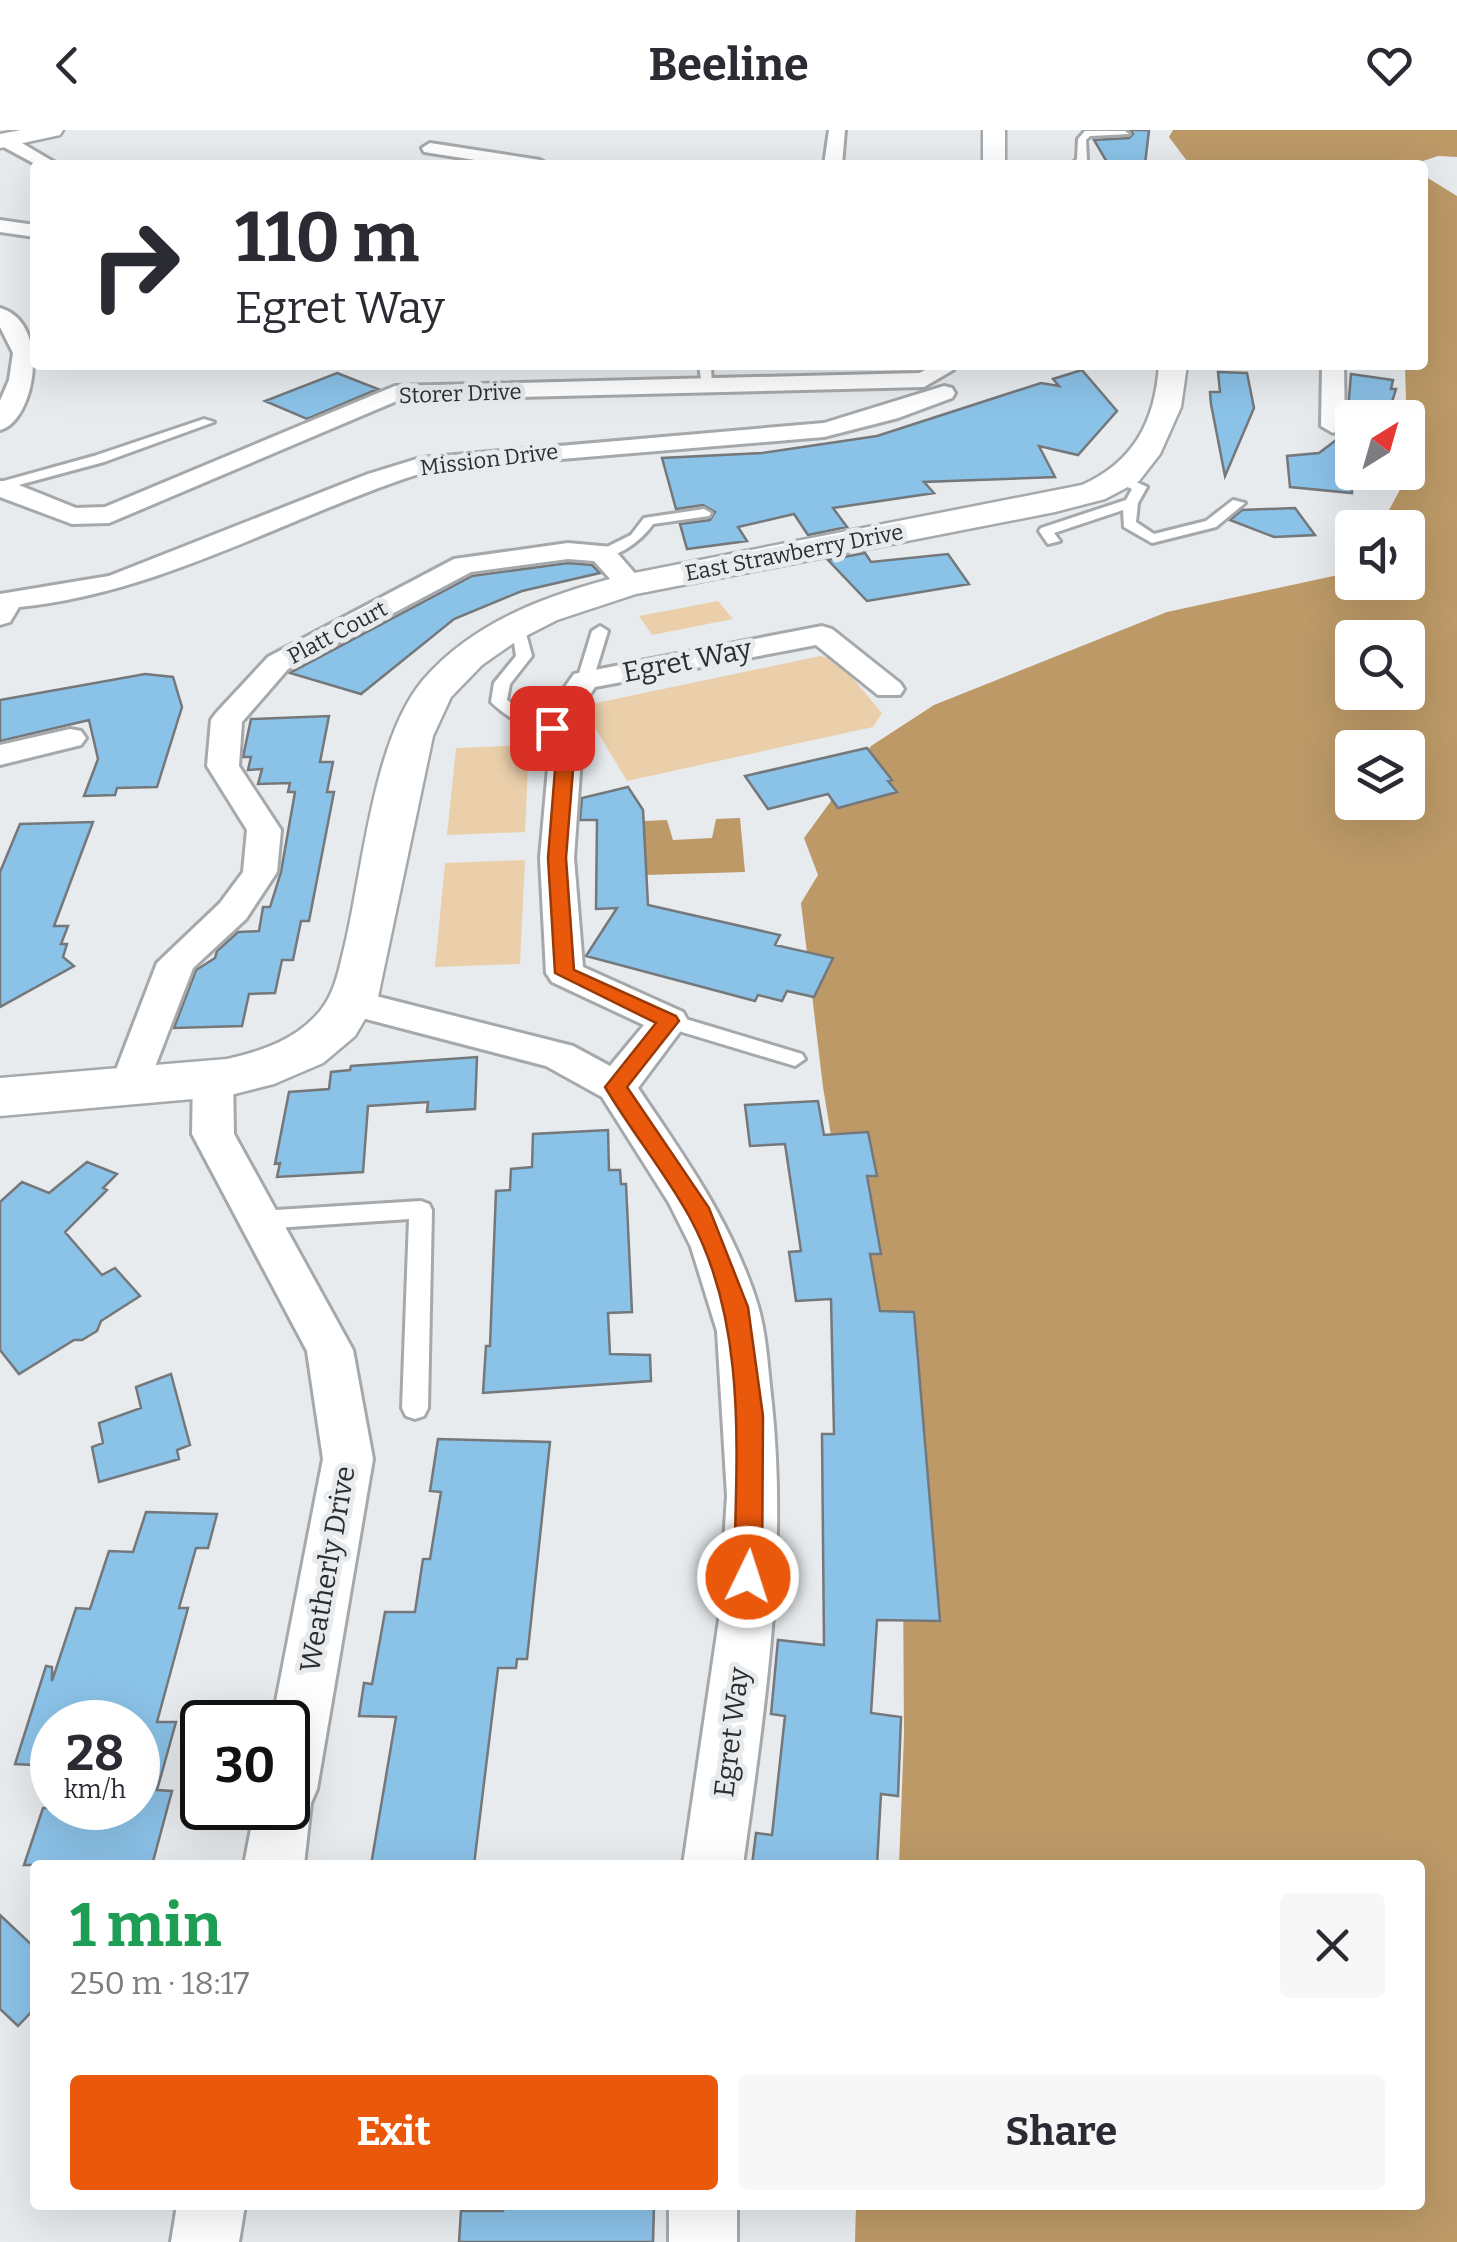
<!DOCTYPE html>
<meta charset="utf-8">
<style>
:root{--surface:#fff;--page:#f7f7f7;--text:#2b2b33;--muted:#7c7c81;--accent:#ea580c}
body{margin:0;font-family:Bitter,serif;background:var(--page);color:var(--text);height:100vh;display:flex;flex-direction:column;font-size:38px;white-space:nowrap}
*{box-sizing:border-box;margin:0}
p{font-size:32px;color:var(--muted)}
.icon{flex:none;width:55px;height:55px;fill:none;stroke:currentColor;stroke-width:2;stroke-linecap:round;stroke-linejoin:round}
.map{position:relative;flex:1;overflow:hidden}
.panel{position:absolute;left:30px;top:1730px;width:1395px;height:350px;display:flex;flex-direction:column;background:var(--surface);border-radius:10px;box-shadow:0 10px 40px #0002}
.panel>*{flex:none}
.guide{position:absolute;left:30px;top:30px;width:1398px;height:210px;border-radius:10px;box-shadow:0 10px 40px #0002;background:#fff;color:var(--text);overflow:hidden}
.needle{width:65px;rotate:37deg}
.tools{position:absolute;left:1335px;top:270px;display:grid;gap:20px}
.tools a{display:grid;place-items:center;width:90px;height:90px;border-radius:10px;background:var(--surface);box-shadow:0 10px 40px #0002;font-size:50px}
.speed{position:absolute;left:30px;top:1570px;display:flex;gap:20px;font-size:50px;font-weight:700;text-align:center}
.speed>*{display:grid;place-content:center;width:130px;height:130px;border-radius:50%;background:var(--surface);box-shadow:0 10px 40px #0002;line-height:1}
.speed small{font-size:25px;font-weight:400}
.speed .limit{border:5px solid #111;border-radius:15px;background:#fff;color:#111}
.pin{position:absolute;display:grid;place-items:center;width:85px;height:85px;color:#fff;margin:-42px;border-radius:20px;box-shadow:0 5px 15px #0006}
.me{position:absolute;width:110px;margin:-55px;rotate:4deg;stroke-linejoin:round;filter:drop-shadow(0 0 8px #0008)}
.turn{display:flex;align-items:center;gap:35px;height:210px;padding:0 40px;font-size:45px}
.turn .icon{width:130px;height:130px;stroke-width:2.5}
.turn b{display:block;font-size:70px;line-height:85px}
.round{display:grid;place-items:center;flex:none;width:105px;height:105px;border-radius:10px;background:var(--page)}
.overview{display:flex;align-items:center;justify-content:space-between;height:170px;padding:0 40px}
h1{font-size:60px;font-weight:700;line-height:75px;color:#1e9e55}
.cta{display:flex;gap:20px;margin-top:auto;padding:20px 40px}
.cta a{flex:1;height:115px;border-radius:10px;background:var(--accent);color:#fff;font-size:40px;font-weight:700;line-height:115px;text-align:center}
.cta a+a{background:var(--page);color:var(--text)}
header{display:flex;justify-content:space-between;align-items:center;height:130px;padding:0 40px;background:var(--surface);font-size:45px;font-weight:700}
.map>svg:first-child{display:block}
</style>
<header><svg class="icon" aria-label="back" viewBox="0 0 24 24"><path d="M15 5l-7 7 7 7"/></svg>Beeline<svg class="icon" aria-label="heart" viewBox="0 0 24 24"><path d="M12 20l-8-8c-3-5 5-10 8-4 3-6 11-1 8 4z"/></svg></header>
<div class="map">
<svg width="1457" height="2112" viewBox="0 0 1457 2112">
<rect width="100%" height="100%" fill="#e7ebee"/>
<path fill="#eacfaa" d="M718 471 733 489 652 505 639 486Z
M820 526 837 530 882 583 873 597 627 651 582 576Z
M529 615 525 702 447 705 456 618Z
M525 730 520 834 435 837 445 733Z"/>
<path fill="#bc9967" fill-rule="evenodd" d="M1173 0H1457V27L1438 26 1411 35H1190L1169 7Z
M1423 45 1457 66V2112H855L856 2075H1420V1735H899L904 1605 903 1443 823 957 801 773 818 745 804 708 871 616 934 575 1167 482 1352 442V452H1408V398L1380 397 1403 354V343L1408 342 1405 235H1422ZM1352 508H1408V562H1352ZM1352 618H1408V672H1352Z
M740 688 745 742 646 745 644 691 667 690 673 710 712 708 716 689Z"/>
<path fill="#8bc2e8" stroke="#75787b" stroke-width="2.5" d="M1130 0H1149L1145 34H1108L1094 10 1129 8 1133 4Z
M1082 240 1117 281 1078 325 1039 316 1055 347 924 352 934 363 833 378 847 397 808 405 794 384 738 397 747 411 687 419 680 394 710 390 715 382 703 375 676 379 662 328 762 323 877 306 1041 253 1059 256 1053 249Z
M1218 242 1247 243 1254 278 1225 346 1211 274 1210 262H1220Z
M337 243 378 259 307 289 265 271Z
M1351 244 1393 250 1391 259H1396L1387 288H1357L1348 281Z
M1352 298V363L1290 357 1287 326 1319 323Z
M1295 378 1315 405 1274 407 1230 390 1242 380Z
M865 423 871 432 948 424 969 454 867 471 828 430Z
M568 433 592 435 600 443 522 461 454 489 361 564 290 543 472 446Z
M145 544 173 547 182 577 157 657 117 658 115 665 84 666 98 629 89 590 0 611V570Z
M329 586 320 632H333L327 662H334L309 791H301L293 830H282L275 863 249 864 242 896 174 898 196 840 215 828 217 821 238 802 259 801 263 777H270L281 742 295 662H288L290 653 258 654 262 639 248 640 251 627H243L251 589Z
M867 618 892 650 888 651 897 662 838 678 828 664 768 679 745 646Z
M628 657 643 680 648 775 780 805 775 815 833 828 814 867 787 861 782 871 758 865 755 871 586 826 617 778 596 779 597 690H580L582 668Z
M93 692 54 796H68L61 814H67L63 827 74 836 0 877V742L20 694Z
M477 927 475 979 427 982 428 972 368 976 363 1042 277 1047 280 1033 275 1034 289 962 329 959 331 942 350 940 351 936Z
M818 971 824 1005 868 1002 877 1046H867L881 1124H870L880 1181 914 1182 940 1491 877 1490 871 1583 901 1587 898 1666 881 1664 877 1735H752L756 1703 772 1705 785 1586 771 1584 778 1510 824 1515 822 1304H834L831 1169 796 1171 789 1122 801 1121 785 1014 750 1016 745 975Z
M608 1000 609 1040H620L621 1054H626L632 1182 608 1183 610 1224 650 1225 651 1251 483 1263 486 1216H490L496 1061 510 1060 511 1039 532 1037 533 1004Z
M87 1032 117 1044 103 1058 107 1060 65 1102 102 1145 115 1138 140 1166 101 1191 97 1201 82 1210H74L19 1244 0 1220V1072L22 1052 49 1063Z
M171 1244 190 1315 177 1320 179 1329 99 1352 92 1317 103 1313 99 1293 141 1278 136 1257Z
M438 1309 550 1312 527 1529H517L516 1538H498L474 1735H371L396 1587 359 1586 364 1553 372 1554 385 1482H415L423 1429H430L441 1362 430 1361Z
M146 1382 217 1384 208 1418H196L179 1478H188L157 1592H176L157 1660 172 1661 152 1735H24L43 1678H138V1592H52V1636L15 1634 46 1536 52 1537V1551L76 1478 90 1479 109 1421 133 1422Z
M0 1785 35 1818V1878L18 1896 0 1879Z
M504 2075H654L653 2112H459L461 2081H503Z"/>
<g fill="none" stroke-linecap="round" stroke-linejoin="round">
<g stroke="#a5a9ac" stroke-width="6">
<path id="lane" d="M1085 1H1125L1129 4 1090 6 1086 10 1087 30 1082 35H1071L1077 29 1078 9Z
M699 235H711L712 259 702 256Z
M204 289 214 292 104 332 0 360V352L94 326Z
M1121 345 1147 357 1138 373 1136 392 1154 404 1206 391 1233 370 1245 373 1216 397 1152 413 1124 397 1123 380 1054 403 1060 411 1048 414 1039 401 1041 398 1126 370 1132 359 1116 352V346Z
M704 379 711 383 709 386 653 394C642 410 613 434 595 423L631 405 644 388Z
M511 493 524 496 532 526 510 554 507 570 526 584 558 594V602C535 604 507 588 491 572L494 553 516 526Z
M600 496 608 501 593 550 579 553 577 550 592 501Z
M669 884 802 924 805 929 795 936 662 896 659 891Z
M421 1071 429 1074 432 1080 428 1278 424 1286 415 1289 406 1286 402 1278 409 1089 260 1099 252 1096 249 1090 252 1084 260 1081Z"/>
</g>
<g stroke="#a5a9ac" stroke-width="6">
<path id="street" d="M829 0H845L842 35H824Z
M0 6H10L59 35H37L0 15Z
M430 13 540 30 549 35H507L424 22 422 18Z
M0 90 35 95V107L0 102Z
M0 178C52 193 35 291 0 300V271L9 250 13 223 0 197Z
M935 235H950L953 240 924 257 399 270 109 393 72 394 0 367V351H9L76 378 105 377 395 256 919 243Z
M1322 235H1344L1345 296 1333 303 1321 296Z
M944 256 952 258 955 263 952 268 898 288 824 307 431 340C292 383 167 462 19 477L10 492 0 495V464L109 446 368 344 420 328 824 293Z
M568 413 612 417 645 455 641 461H621L594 431 568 429 471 442 288 539 242 592 239 636 281 700 277 742 246 789 193 838 143 968 129 972 115 968 109 958 157 833 220 773 243 742 247 700 207 636 211 590 216 583 268 527 454 429Z
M822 496 832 499 900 553 904 559 900 565H878L816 515 595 557 568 598 581 627 574 728 583 837 683 882 688 891 638 958C684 1026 734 1096 758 1176 767 1207 768 1242 772 1274 788 1428 764 1583 743 1735H683L719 1490 727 1366 717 1201 691 1117 669 1073 602 967 546 936 339 882 333 873 339 864 352 860 573 916 610 936 644 895 552 852 546 843 540 728 549 627 536 598 574 544Z
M70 599 81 601 86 608 81 615 0 635V615Z
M213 934 227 938 233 948 234 1004 353 1220 373 1329 317 1659 311 1673 304 1735H244L255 1678H288V1592H272L323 1329 307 1221 192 1004 193 948 199 938Z
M177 2075H245L239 2112H171Z
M669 2075H737V2112H669Z"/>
</g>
<g stroke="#a5a9ac" stroke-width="5">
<path id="secondary" d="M21 0H63L60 5 0 18V4Z
M983 0H1005V35H983Z
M1159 235H1187L1181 277 1160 324 1139 351 1105 369 1055 382 636 464 557 490 518 510 482 535 451 567 433 606 378 867 355 906 323 933 274 954 227 966 0 986V948L227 929C262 921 296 910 320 881 336 862 340 834 346 810 363 736 374 608 423 550 476 489 553 463 629 444L1082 355C1134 332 1155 291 1159 235Z"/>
</g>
<use href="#lane" fill="#fff" fill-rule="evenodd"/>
<use href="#street" fill="#fff" fill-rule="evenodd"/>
<use href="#secondary" fill="#fff" fill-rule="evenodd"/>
</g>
<path fill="#ea580c" stroke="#983908" stroke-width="2.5" d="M552 593 561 598 574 627 566 728 574 840 676 886 679 891 627 957 709 1078 748 1177 763 1286 762 1447 758 1456 748 1460 738 1456 734 1447C736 1327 749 1195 689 1086 664 1041 631 1001 605 957L656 893 555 843 548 728 556 627 544 598Z"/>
<g text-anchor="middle" stroke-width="10" stroke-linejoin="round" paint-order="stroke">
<g font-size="22" fill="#2b2d2e" stroke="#e7ebee">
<text transform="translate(460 263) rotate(-2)" y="8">Storer Drive</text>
<text transform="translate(489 329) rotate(-7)" y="8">Mission Drive</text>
<text transform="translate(794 422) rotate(-11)" y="8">East Strawberry Drive</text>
<text transform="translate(337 502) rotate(-28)" y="8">Platt Court</text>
</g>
<g font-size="28" fill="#2b2d2e" stroke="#e7ebee">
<text transform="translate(687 530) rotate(-11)" y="10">Egret Way</text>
<text transform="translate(327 1439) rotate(-80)" y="10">Weatherly Drive</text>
<text transform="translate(731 1602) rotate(-83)" y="10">Egret Way</text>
</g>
</g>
</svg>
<div class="tools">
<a><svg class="needle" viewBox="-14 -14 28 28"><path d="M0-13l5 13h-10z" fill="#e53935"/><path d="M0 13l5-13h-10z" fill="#7c7c81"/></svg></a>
<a><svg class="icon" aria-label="sound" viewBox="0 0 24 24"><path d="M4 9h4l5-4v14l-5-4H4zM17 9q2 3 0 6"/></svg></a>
<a><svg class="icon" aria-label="search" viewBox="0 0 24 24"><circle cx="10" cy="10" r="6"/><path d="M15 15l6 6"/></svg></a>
<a><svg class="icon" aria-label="layers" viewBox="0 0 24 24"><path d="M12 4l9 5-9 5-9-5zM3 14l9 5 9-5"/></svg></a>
</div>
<div class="speed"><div>28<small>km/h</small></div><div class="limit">30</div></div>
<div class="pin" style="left:552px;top:598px;background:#d93025"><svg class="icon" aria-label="arrive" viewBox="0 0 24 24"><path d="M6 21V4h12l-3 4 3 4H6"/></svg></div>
<svg class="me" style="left:748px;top:1447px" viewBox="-20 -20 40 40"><circle r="17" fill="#ea580c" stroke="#fff" stroke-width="3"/><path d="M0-11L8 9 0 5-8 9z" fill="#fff"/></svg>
<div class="guide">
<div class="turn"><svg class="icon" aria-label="right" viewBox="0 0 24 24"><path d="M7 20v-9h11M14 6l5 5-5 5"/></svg><div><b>110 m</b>Egret Way</div></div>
</div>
<section class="panel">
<div class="overview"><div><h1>1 min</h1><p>250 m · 18:17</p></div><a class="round"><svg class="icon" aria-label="close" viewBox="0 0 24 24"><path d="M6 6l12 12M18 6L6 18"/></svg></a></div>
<div class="cta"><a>Exit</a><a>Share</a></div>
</section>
</div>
